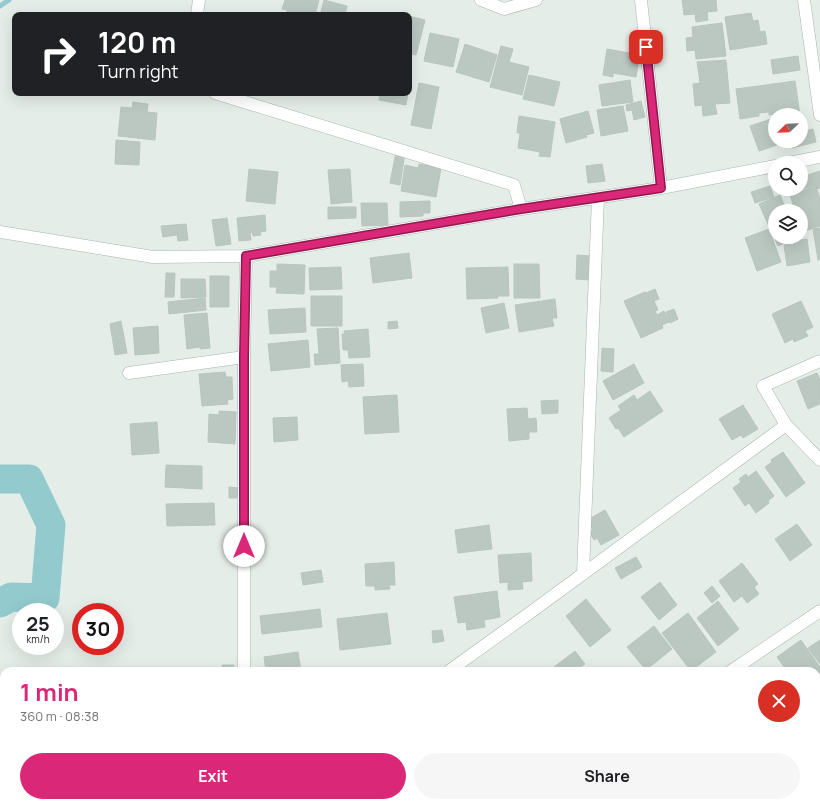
<!DOCTYPE html>
<meta charset="utf-8">
<style>
:root{--surface:#fff;--page:#f6f6f6;--text:#202124;--muted:#757577;--accent:#db2777}
body{margin:0;font-family:Manrope,sans-serif;background:var(--page);color:var(--text);height:100vh;display:flex;flex-direction:column;font-size:15px;white-space:nowrap}
*{box-sizing:border-box;margin:0}
p{font-size:13px;color:var(--muted)}
.icon{flex:none;width:22px;height:22px;fill:none;stroke:currentColor;stroke-width:2;stroke-linecap:round;stroke-linejoin:round}
.map{position:relative;flex:1;overflow:hidden}
.panel{position:absolute;left:0px;top:667px;width:820px;height:140px;display:flex;flex-direction:column;background:var(--surface);border-radius:12px 12px 0 0;box-shadow:0 4px 16px #0002}
.panel>*{flex:none}
.guide{position:absolute;left:12px;top:12px;width:400px;height:84px;border-radius:8px;box-shadow:0 4px 16px #0002;background:#202124;color:#fff;overflow:hidden}
.needle{width:26px;rotate:247deg}
.tools{position:absolute;left:768px;top:108px;display:grid;gap:8px}
.tools a{display:grid;place-items:center;width:40px;height:40px;border-radius:50%;background:var(--surface);box-shadow:0 4px 16px #0002;font-size:20px}
.speed{position:absolute;left:12px;top:603px;display:flex;gap:8px;font-size:20px;font-weight:700;text-align:center}
.speed>*{display:grid;place-content:center;width:52px;height:52px;border-radius:50%;background:var(--surface);box-shadow:0 4px 16px #0002;line-height:1}
.speed small{font-size:10px;font-weight:400}
.speed .limit{border:6px solid #d22;background:#fff;color:#111}
.pin{position:absolute;display:grid;place-items:center;width:34px;height:34px;color:#fff;margin:-17px;border-radius:8px;box-shadow:0 2px 6px #0006}
.me{position:absolute;width:44px;margin:-22px;rotate:0deg;stroke-linejoin:round;filter:drop-shadow(0 0 3px #0008)}
.turn{display:flex;align-items:center;gap:14px;height:84px;padding:0 20px;font-size:18px}
.turn .icon{width:52px;height:52px;stroke-width:2.5}
.turn b{display:block;font-size:28px;line-height:34px}
.round{display:grid;place-items:center;flex:none;width:42px;height:42px;border-radius:21px;background:var(--page)}
.head{display:flex;align-items:center;justify-content:space-between;height:68px;padding:0 20px}
h1{font-size:24px;font-weight:700;line-height:30px;color:var(--accent)}
.cta{display:flex;gap:8px;margin-top:auto;padding:8px 20px}
.cta a{flex:1;height:46px;border-radius:24px;background:var(--accent);color:#fff;font-size:16px;font-weight:700;line-height:46px;text-align:center}
.cta a+a{background:var(--page);color:var(--text)}
.map>svg:first-child{display:block}
</style>
<div class="map">
<svg width="820" height="807" viewBox="0 0 820 807">
<rect width="100%" height="100%" fill="#e5ede9"/>
<g fill="none" stroke-linecap="round" stroke-linejoin="round">
<path stroke="#92cace" stroke-width="5" d="M0 6 9 0"/>
<path stroke="#92cace" stroke-width="29" d="M0 479H29L51 525 45 598 11 597 0 603
M4 807 23 803"/>
</g>
<path fill="#bbc8c2" stroke="#b8c6bf" d="M285 0H319L315 15H286L287 10 282 9Z
M324 0 347 6 345 15H320Z
M682 0H716L717 11 707 12 708 20 696 22 695 14 684 15Z
M751 13 753 21 758 20 760 32 765 31 767 44 730 50 725 17Z
M409 16 425 20 416 55 409 54Z
M722 23 726 56 696 59 695 50 687 51 686 38 693 37 692 27Z
M430 33 459 39 453 67 424 61Z
M465 44 497 55 489 82 456 72Z
M501 46 513 49 509 62 529 67 522 95 490 87Z
M607 49 635 54 634 63 638 64 636 77 613 73V77L603 75Z
M798 56 800 70 773 74 771 60Z
M726 60 730 103 715 104 717 114 703 116 702 105 695 106 693 84 700 83 697 62Z
M529 75 560 82 554 106 523 99Z
M630 80 633 102 602 106 599 85Z
M795 81 800 115H781V113L769 115V112L759 113V116L740 119 736 89Z
M419 83 439 87 431 129 411 125Z
M380 93H408L406 105 379 100Z
M641 101 645 117 634 120 632 110 627 111 626 105Z
M133 102 148 104 147 112 157 113 155 140 118 136 121 107 132 108Z
M623 106 628 131 601 136 597 110Z
M588 111 594 133 586 135 587 137 566 143 560 119Z
M519 116 555 122 550 157 539 156 540 152 518 148 520 133H517Z
M774 118 775 121V141H782L783 143 759 151 750 126Z
M813 129 816 142 792 148 790 141H801V132Z
M116 140 140 142 139 165 115 164Z
M396 152 405 153 400 185 390 183Z
M419 164 441 168 436 197 401 191 405 165 418 168Z
M602 164 605 181 588 183 586 166Z
M249 169 278 172 275 204 246 201Z
M350 169 352 202 331 204 328 170Z
M820 171V188L817 189 816 185 793 192 792 189H801V177Z
M770 186 774 197 755 203 751 192Z
M816 186 820 199V226L802 232 801 228V211H795L790 195Z
M780 195 787 211H775V237H798L778 246 759 204Z
M430 201V213H423V216L400 217V202Z
M361 203H387L388 225 362 226Z
M328 207H356V218L328 219Z
M265 215 266 231 260 232 261 235 253 236 252 232 250 233 251 240 239 241 237 218Z
M227 218 231 244 216 246 212 220Z
M186 224 188 240 178 241 177 235 163 237 161 226Z
M820 228V260H818L813 229Z
M769 229 781 262 757 271 745 238Z
M807 239 810 262 787 266 784 245 794 244 793 241Z
M409 253 412 278 373 283 370 258Z
M577 255 591 256 589 280 576 279Z
M277 264 305 265 304 294 276 293 277 287H270V271H277Z
M514 264H539L540 298H514Z
M341 267 342 289 310 290 309 268Z
M508 267 509 296H497L498 298 467 299 466 268Z
M166 273H175L174 297H165Z
M210 276H229V307H210Z
M181 279H205L206 297 181 298Z
M655 289 659 299 654 301 658 310 655 311 657 315 664 311 669 322 662 325 663 328 641 338 624 301 645 292 646 293Z
M311 296H342V326H311Z
M205 298 206 310 169 314 168 302Z
M555 299 557 318H552L554 326 519 332 515 305Z
M801 301 813 327 805 331 808 336 794 342 793 339 785 343 772 314Z
M504 303 509 328 486 333 481 308Z
M305 308 306 332 270 334 268 310Z
M674 309 678 319 670 323 666 312Z
M207 313 210 348 200 349V347L187 349 184 315Z
M121 321 127 353 115 355 110 324Z
M397 321 398 328 388 329V322Z
M158 326 159 353 135 355 133 328Z
M338 328 340 363 315 365 314 354H319L317 329Z
M368 329 370 357 349 358 348 350H343L342 334H345L344 331Z
M308 340 310 367 271 371 268 344Z
M602 348 614 349 613 372 601 371Z
M363 364 364 386 349 387 348 381 342 382 341 365Z
M634 364 644 383 613 400 603 381Z
M225 372 226 377H232L233 399 227 400 228 404 202 406 199 374Z
M817 373 820 380V404L808 409 797 381Z
M650 391 663 411 624 437 618 428 616 429 609 418 621 410 618 406 634 395 637 400Z
M397 395 399 432 365 434 363 397Z
M558 400V413L542 414 541 401Z
M743 405 758 429 743 438 741 435 732 440 719 419Z
M527 408 528 419 536 418 537 432H529V439L509 441 507 409Z
M219 411 236 412 235 444 208 442 209 414 219 415Z
M297 417 298 440 274 442 273 418Z
M157 422 159 453 132 455 130 424Z
M783 452 805 483 786 497 765 467 772 462 771 460Z
M166 465 202 466V489L165 487Z
M756 471 774 496 768 501 769 503 756 513 749 503 745 506 733 488 741 482 739 479 746 474 748 477Z
M229 487 238 488 237 498H229Z
M214 503 215 525 167 526 166 504Z
M605 510 619 535 601 545 597 538 594 540 589 532 593 530 587 520Z
M797 524 812 545 790 561 775 539Z
M489 525 492 549 458 553 455 530Z
M531 553 532 581 522 582 523 589 508 590V582L500 583 498 555Z
M636 557 642 567 621 579 615 568Z
M394 562 395 585H389L390 589 375 590V586H366L365 564Z
M742 563 758 584 754 587 759 594 747 603 742 596 734 602 719 581Z
M321 570 323 582 303 585 301 573Z
M660 582 677 605 659 620 641 597Z
M712 586 720 596 712 603 704 593Z
M497 591 500 617 484 620 485 627 467 630 466 622 458 623 454 597Z
M586 599 611 630 590 647 566 616Z
M718 601 739 629 718 646 697 618Z
M320 609 322 627 262 634 260 616Z
M387 613 391 644 340 650 337 619Z
M688 613 716 652 691 671 662 633Z
M654 626 672 649 646 670 627 647Z
M442 630 444 641 433 643 432 631Z
M801 640 820 667V672L816 675V671H787L777 657Z
M820 640V664L808 648Z
M575 651 585 664 580 667 583 671H557L554 667Z
M298 652 301 671H266L264 657Z
M222 665H234V671H222Z
M820 679V712L816 715V682Z
M573 803H608L611 807H575L573 804Z"/>
<g fill="none" stroke-linecap="round" stroke-linejoin="round">
<g stroke="#a8b5af" stroke-width="13">
<path id="minor" d="M481 0 504 9 536 0
M641 0 661 188
M804 0 820 115
M197 15 199 0
M215 93 514 185 521 209
M788 163 820 157
M0 232 153 257 246 256 521 209 661 188 775 166
M129 373 244 357
M786 425 820 460
M583 574 598 198
M244 671V357L246 256
M449 671 531 612 786 425 763 386 820 361
M731 671 820 611
M549 803 552 807
M524 807 530 803"/>
</g>
<use href="#minor" stroke="#fff" stroke-width="12"/>
</g>
<g fill="none" stroke-linecap="round" stroke-linejoin="round">
<g stroke="#8e194d" stroke-width="10">
<path id="route" d="M244 546V357L246 256 521 209 661 188 646 47"/>
</g>
<use href="#route" stroke="#db2777" stroke-width="7"/>
</g>
</svg>
<div class="tools">
<a><svg class="needle" viewBox="-14 -14 28 28"><path d="M0-13l5 13h-10z" fill="#e53935"/><path d="M0 13l5-13h-10z" fill="#757577"/></svg></a>
<a><svg class="icon" aria-label="search" viewBox="0 0 24 24"><circle cx="10" cy="10" r="6"/><path d="M15 15l6 6"/></svg></a>
<a><svg class="icon" aria-label="layers" viewBox="0 0 24 24"><path d="M12 4l9 5-9 5-9-5zM3 14l9 5 9-5"/></svg></a>
</div>
<div class="speed"><div>25<small>km/h</small></div><div class="limit">30</div></div>
<div class="pin" style="left:646px;top:47px;background:#d93025"><svg class="icon" aria-label="arrive" viewBox="0 0 24 24"><path d="M6 21V4h12l-3 4 3 4H6"/></svg></div>
<svg class="me" style="left:244px;top:546px" viewBox="-20 -20 40 40"><circle r="19" fill="#fff"/><path d="M0-13L10 11 0 6-10 11z" fill="#db2777"/></svg>
<div class="guide">
<div class="turn"><svg class="icon" aria-label="right" viewBox="0 0 24 24"><path d="M7 20v-9h11M14 6l5 5-5 5"/></svg><div><b>120 m</b>Turn right</div></div>
</div>
<section class="panel">
<div class="head"><div><h1>1 min</h1><p>360 m · 08:38</p></div><a class="round" style="background:#d93025;color:#fff"><svg class="icon" aria-label="close" viewBox="0 0 24 24"><path d="M6 6l12 12M18 6L6 18"/></svg></a></div>
<div class="cta"><a>Exit</a><a>Share</a></div>
</section>
</div>
